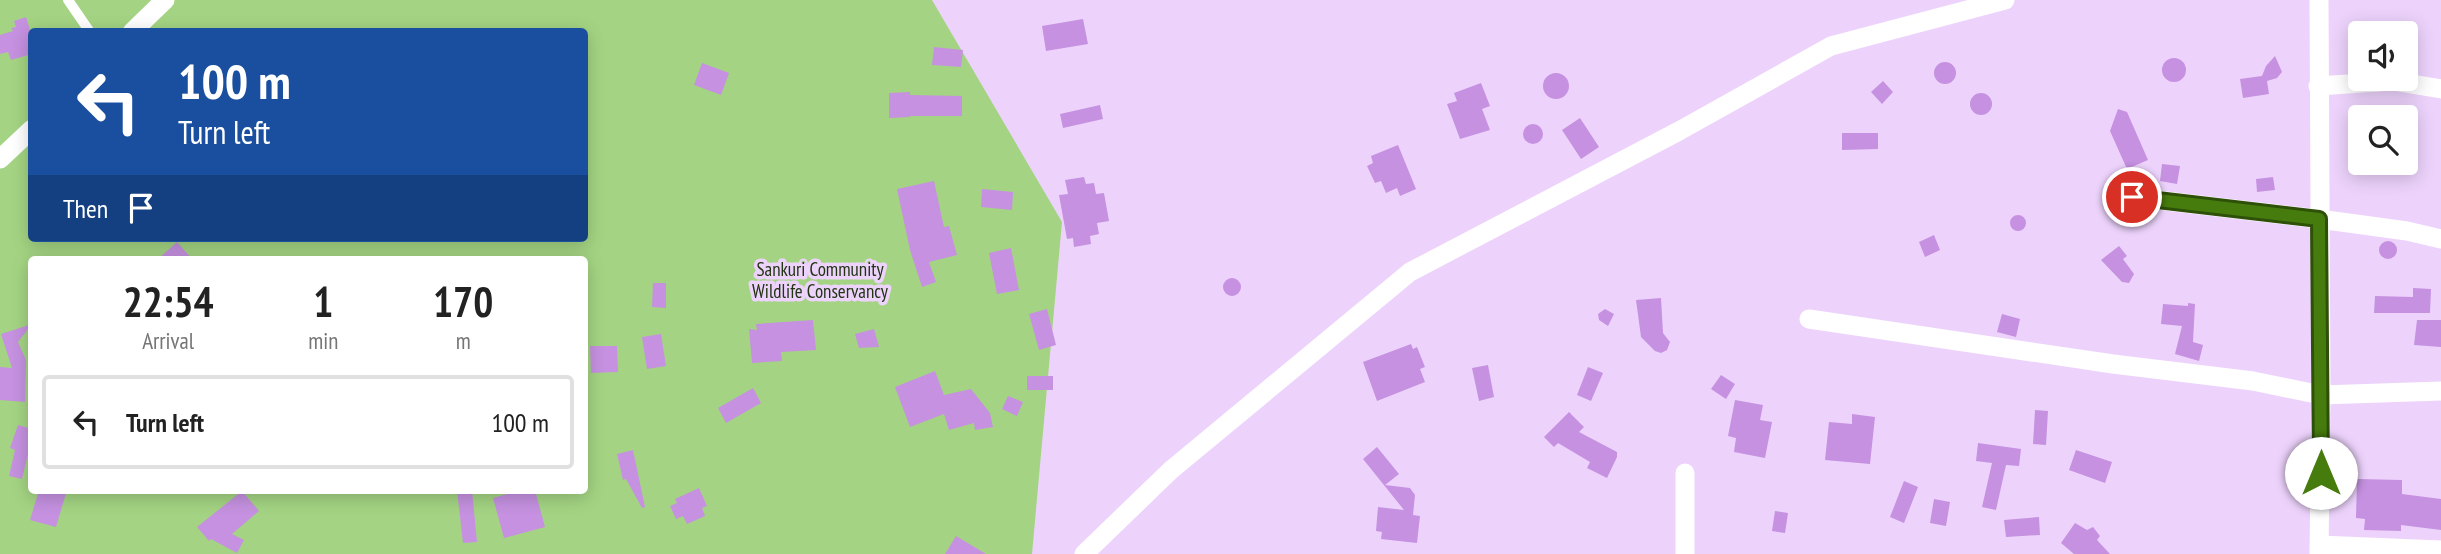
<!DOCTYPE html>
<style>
:root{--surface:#fff;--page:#f2f2f2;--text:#222;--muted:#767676;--line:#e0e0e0}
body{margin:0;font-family:"PT Sans Narrow",sans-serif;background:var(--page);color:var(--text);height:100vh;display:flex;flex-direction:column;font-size:26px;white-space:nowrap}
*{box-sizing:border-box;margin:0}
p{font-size:23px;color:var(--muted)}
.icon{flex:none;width:38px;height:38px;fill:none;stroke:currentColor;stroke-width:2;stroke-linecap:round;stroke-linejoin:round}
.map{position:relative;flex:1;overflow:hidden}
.side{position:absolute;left:28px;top:256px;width:560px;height:238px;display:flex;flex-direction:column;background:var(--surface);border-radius:7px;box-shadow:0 4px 18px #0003}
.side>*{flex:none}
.guide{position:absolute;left:28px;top:28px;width:560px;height:214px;border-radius:7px;box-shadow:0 4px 18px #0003;background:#1a4fa0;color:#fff;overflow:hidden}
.tools{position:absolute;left:2348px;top:21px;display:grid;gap:14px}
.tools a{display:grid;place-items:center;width:70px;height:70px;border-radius:7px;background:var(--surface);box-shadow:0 4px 18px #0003;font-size:35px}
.pin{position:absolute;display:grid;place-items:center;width:60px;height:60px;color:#fff;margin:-30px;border:4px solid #fff;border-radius:50%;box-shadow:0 2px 7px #0007}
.me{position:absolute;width:77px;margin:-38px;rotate:0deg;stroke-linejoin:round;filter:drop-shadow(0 0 5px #0008)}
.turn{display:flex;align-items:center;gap:24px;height:147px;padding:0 35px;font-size:32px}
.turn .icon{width:91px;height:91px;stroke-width:2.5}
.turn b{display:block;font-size:49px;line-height:60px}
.then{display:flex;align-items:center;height:66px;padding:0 35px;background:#0003;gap:14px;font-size:26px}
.eta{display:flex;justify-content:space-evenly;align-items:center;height:119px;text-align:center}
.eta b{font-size:42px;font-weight:700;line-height:49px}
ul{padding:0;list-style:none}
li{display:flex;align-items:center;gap:21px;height:94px;margin:0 14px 10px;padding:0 21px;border:4px solid var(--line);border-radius:7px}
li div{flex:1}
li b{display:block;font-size:26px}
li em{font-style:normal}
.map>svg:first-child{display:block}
</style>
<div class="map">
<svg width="2441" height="554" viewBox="0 0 2441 554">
<rect width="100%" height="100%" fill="#edd3fc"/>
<path fill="#a4d483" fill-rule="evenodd" d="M0 0H932L1062 222 1032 554H0ZM32 32H584V238H32ZM32 259H584V490H32Z"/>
<path fill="#c591e0" d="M26 17 32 36V54L11 60 8 52 0 54V35L13 31 11 28 16 27 14 21Z
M1083 19 1088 44 1046 51 1042 26Z
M934 47 963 50 961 67 932 65Z
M2275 56 2282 72 2277 78 2267 81 2269 94 2243 98 2240 79 2262 76 2266 66Z
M2162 70a12 12 0 1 1 24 0a12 12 0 1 1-24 0Z
M1934 73a11 11 0 1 1 22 0a11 11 0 1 1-22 0Z
M702 63 729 73 721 95 694 85Z
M1543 86a13 13 0 1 1 26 0a13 13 0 1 1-26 0Z
M1883 81 1893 92 1882 104 1871 92Z
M1481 83 1490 106 1482 109 1490 130 1460 139 1447 104 1457 101 1454 93Z
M910 92V95L962 96V116H910V117L889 118V93Z
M1970 104a11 11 0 1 1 22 0a11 11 0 1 1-22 0Z
M1100 105 1103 119 1063 128 1060 114Z
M2118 109 2127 112 2148 160 2127 169 2110 131Z
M1580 118 1599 147 1581 159 1562 130Z
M1523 134a10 10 0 1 1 20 0a10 10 0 1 1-20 0Z
M1842 133H1878V149L1842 150Z
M1398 145 1416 189 1400 196 1397 188 1386 193 1381 181 1375 183 1367 166 1373 163 1371 156Z
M2162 164 2180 166 2177 184 2160 181Z
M1084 177 1086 184 1094 183 1096 194 1104 193 1109 221 1097 223 1099 234 1090 236 1091 244 1074 247 1073 238 1067 239 1059 195 1068 194 1065 180Z
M2273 177 2275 190 2257 192 2256 179Z
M934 181 944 227 949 226 957 255 929 262 936 282 922 287 910 250 897 189Z
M982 189 1013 192 1012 210 981 207Z
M2010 223a8 8 0 1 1 16 0a8 8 0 1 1-16 0Z
M1934 235 1940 250 1925 257 1919 242Z
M2379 250a9 9 0 1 1 18 0a9 9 0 1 1-18 0Z
M177 242 192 259H158Z
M2119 246 2127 256 2123 259 2134 274 2129 283 2122 282 2101 260Z
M1011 248 1019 290 997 294 989 253Z
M1223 287a9 9 0 1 1 18 0a9 9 0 1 1-18 0Z
M653 283H666V308L652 307Z
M2413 288 2431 289 2430 313H2374L2375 296 2413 297Z
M1661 298 1663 333 1670 342 1667 350 1661 353 1655 351 1641 337 1636 300Z
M2188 303 2195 304 2193 342 2203 345 2199 361 2175 354 2182 326 2161 324 2163 304 2188 306Z
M1047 309 1056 345 1039 350 1029 314Z
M1605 309 1614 314 1608 326 1599 320 1598 314Z
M2002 314 2020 319 2016 337 1997 332Z
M813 320 816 350 781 352 782 361 752 363 749 329 757 330 756 324Z
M2417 320H2441V347L2414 345Z
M32 324 18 342 26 360 25 402 0 400V367L12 368 1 334Z
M874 329 879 347 859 348 855 334Z
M661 334 666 366 647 369 642 337Z
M1411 344 1413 349 1417 347 1425 367 1420 369 1425 382 1377 401 1363 362Z
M590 346H617L618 372 591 373Z
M1488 365 1494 397 1479 401 1472 368Z
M1588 367 1603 373 1591 401 1577 395Z
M935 371 944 395 971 389 990 413 993 427 975 430 974 423 949 430 944 414 910 427 895 387Z
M1721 375 1735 384 1726 399 1711 389Z
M1027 376H1053V390H1027Z
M753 388 761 403 726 423 718 408Z
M1008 396 1023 402 1017 416 1002 409Z
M1735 400 1763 405 1760 420 1772 422 1765 458 1734 452 1736 438 1728 436Z
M2035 410 2048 411 2046 445 2033 444Z
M1569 412 1584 427 1579 432 1617 452V457L1607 478 1587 468 1590 462 1558 443 1554 447 1544 437Z
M1852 414 1875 417 1870 464 1825 460 1829 422 1852 424Z
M18 425 32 429V455L28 454 22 479 9 476 15 450 10 448Z
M1978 443 2021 449 2019 466 2006 465 1996 510 1982 507 1992 463 1976 461Z
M1377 447 1399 474 1385 485 1410 488 1415 495 1413 515 1420 516 1417 543 1381 539 1382 532 1376 531 1378 507 1404 510 1363 459Z
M633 450 645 507 642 508 626 479 623 480 617 454Z
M2076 450 2112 462 2105 483 2069 470Z
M2357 479 2402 480V494L2441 499V530L2401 525V531L2364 530 2365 519 2356 518Z
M1904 481 1918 487 1904 523 1890 517Z
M699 488 707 506 702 508 705 516 687 524 683 516 676 519 670 506 677 503 675 499Z
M39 490H67L56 527 30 520Z
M457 490H472L477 542 463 543Z
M522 490H535L545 527 504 538 493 498Z
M242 491 259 511 232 534 244 540 237 553 211 539 209 541 197 527Z
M1934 499 1950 502 1946 526 1930 523Z
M1775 511 1788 513 1785 533 1772 531Z
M2039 517 2040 535 2006 537 2004 520Z
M2075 523 2087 530 2093 527 2100 536 2097 540 2110 554H2074L2061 543Z
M956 536 986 554H945Z"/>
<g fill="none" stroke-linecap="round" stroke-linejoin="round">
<path stroke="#fff" stroke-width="10" d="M68 0 90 32"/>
<path stroke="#fff" stroke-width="19" d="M2319 0 2321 395 2319 554
M132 32 165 0
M2318 86 2393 81 2441 89
M0 159 32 129
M2132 197 2319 219 2407 231 2441 239
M1809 319 2113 364 2253 381 2321 395 2441 391
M1685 473V554
M2319 545 2441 550
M1084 554 1171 470 1410 272 1679 131 1831 46 2005 0"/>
</g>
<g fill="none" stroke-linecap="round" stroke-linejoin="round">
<g stroke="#2e5008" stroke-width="18">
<path id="route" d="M2132 197 2319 219 2321 473"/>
</g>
<use href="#route" stroke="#467b0d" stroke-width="12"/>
</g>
<g text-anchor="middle" stroke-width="7" stroke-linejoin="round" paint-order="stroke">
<g font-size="19" fill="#213412" stroke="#edd3fc">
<text x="820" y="276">Sankuri Community<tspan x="820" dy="22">Wildlife Conservancy</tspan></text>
</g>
</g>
</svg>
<div class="tools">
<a><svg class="icon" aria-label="sound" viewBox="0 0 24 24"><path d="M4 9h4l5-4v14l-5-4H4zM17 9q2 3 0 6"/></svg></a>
<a><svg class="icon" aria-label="search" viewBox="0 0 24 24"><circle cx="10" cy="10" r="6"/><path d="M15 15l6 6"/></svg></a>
</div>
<div class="pin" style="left:2132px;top:197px;background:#d93025"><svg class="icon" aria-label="arrive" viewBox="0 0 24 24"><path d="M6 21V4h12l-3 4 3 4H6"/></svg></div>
<svg class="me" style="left:2321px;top:473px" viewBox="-20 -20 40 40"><circle r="19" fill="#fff"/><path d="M0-13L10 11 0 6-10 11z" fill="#467b0d"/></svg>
<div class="guide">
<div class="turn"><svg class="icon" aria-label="left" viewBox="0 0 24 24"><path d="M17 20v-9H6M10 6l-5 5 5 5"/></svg><div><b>100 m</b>Turn left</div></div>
<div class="then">Then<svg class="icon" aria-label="arrive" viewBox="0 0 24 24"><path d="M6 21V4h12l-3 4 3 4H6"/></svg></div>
</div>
<section class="side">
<div class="eta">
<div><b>22:54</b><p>Arrival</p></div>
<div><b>1</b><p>min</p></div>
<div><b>170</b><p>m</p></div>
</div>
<ul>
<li><svg class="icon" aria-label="left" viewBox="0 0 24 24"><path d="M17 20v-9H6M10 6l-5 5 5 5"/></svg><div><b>Turn left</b></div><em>100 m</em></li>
</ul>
</section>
</div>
